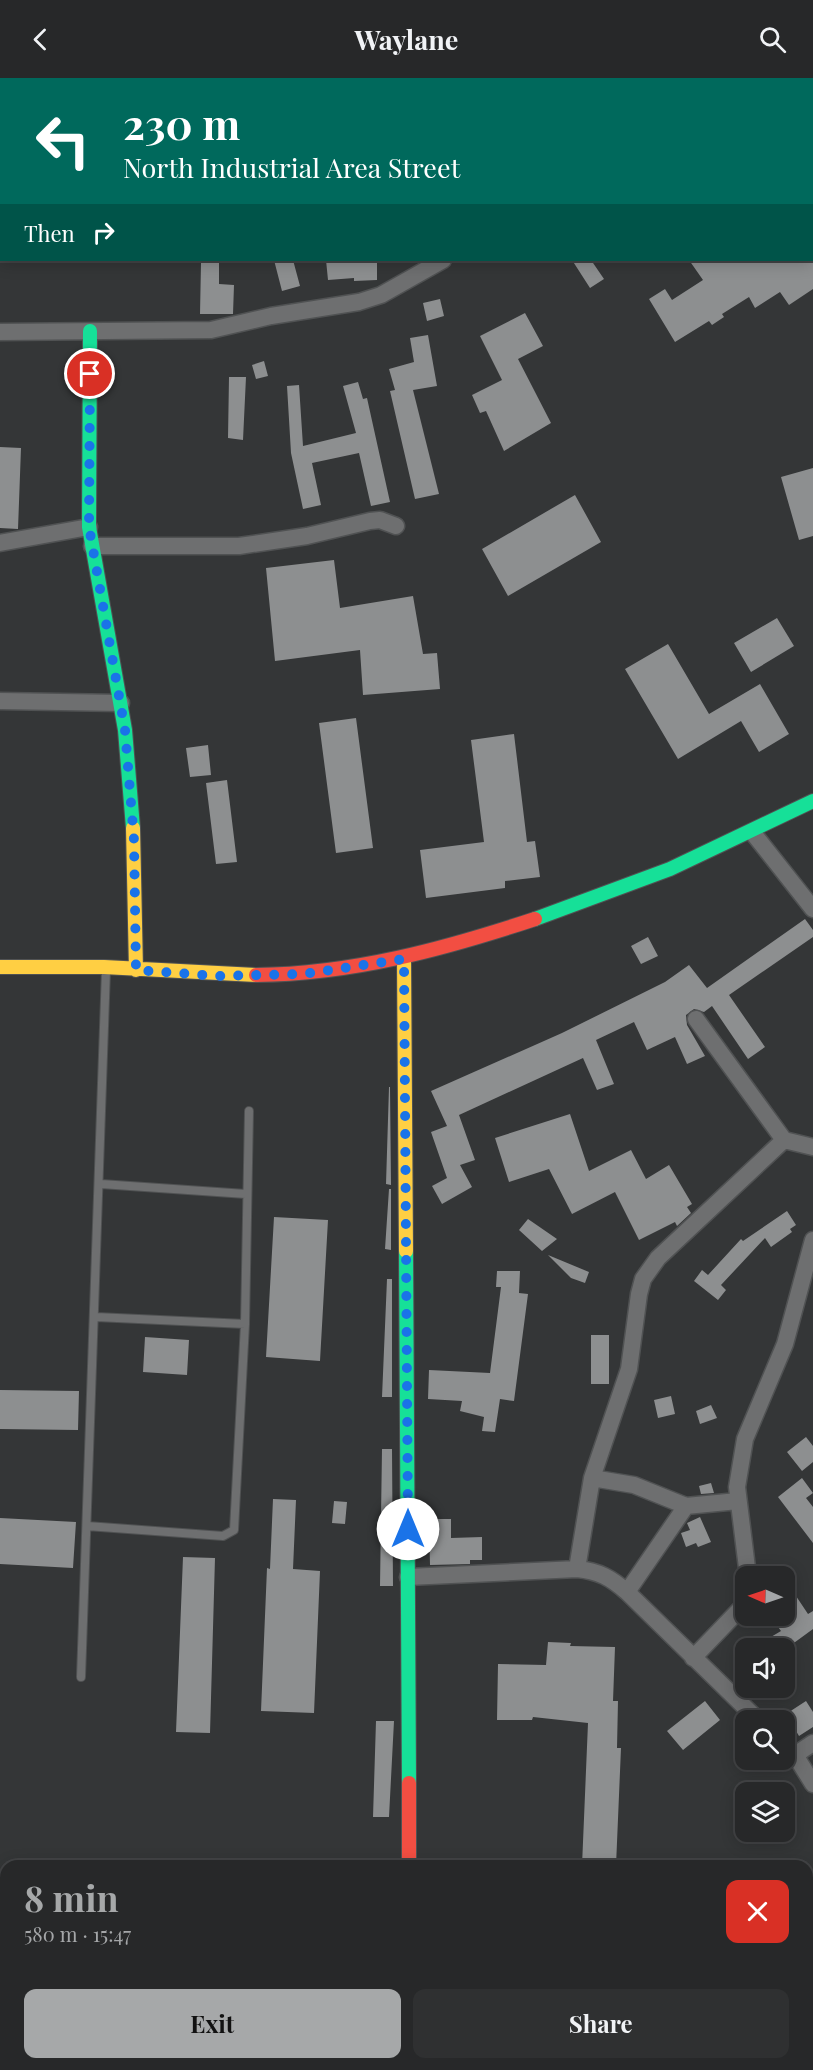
<!DOCTYPE html>
<meta charset="utf-8">
<style>
:root{--surface:#272829;--page:#2f3031;--text:#f1f3f6;--muted:#a4a6a8;--line:#434446;--accent:#a6a8a9}
body{margin:0;font-family:"Playfair Display",serif;background:var(--page);color:var(--text);height:100vh;display:flex;flex-direction:column;font-size:22px;white-space:nowrap}
*{box-sizing:border-box;margin:0}
p{font-size:20px;color:var(--muted)}
.icon{flex:none;width:33px;height:33px;fill:none;stroke:currentColor;stroke-width:2;stroke-linecap:round;stroke-linejoin:round}
.map{position:relative;flex:1;overflow:hidden}
.details{position:absolute;left:0px;top:1782px;width:813px;height:210px;display:flex;flex-direction:column;background:var(--surface);border-radius:18px 18px 0 0;box-shadow:0 3px 15px #0003,0 0 0 2px var(--line)}
.details>*{flex:none}
.banner{position:absolute;left:0px;top:0px;width:813px;height:183px;box-shadow:0 3px 15px #0003,0 0 0 2px var(--line);background:#00695c;color:#fff;overflow:hidden}
.needle{width:39px;rotate:272deg}
.buttons{position:absolute;left:735px;top:1488px;display:grid;gap:12px}
.buttons a{display:grid;place-items:center;width:60px;height:60px;border-radius:12px;background:var(--surface);box-shadow:0 3px 15px #0003,0 0 0 2px var(--line);font-size:30px}
.pin{position:absolute;display:grid;place-items:center;width:51px;height:51px;color:#fff;margin:-26px;border:3px solid #fff;border-radius:50%;box-shadow:0 2px 6px #0007}
.me{position:absolute;width:66px;margin:-33px;rotate:0deg;stroke-linejoin:round;filter:drop-shadow(0 0 4px #0008)}
.turn{display:flex;align-items:center;gap:21px;height:126px;padding:0 24px;font-size:27px}
.turn .icon{width:78px;height:78px;stroke-width:2.5}
.turn b{display:block;font-size:42px;line-height:51px}
.then{display:flex;align-items:center;height:57px;padding:0 24px;background:#0003;gap:12px;font-size:22px}
.round{display:grid;place-items:center;flex:none;width:63px;height:63px;border-radius:12px;background:var(--page)}
.summary{display:flex;align-items:center;justify-content:space-between;height:102px;padding:0 24px}
h1{font-size:36px;font-weight:700;line-height:45px;color:var(--accent)}
.primary-button{display:flex;gap:12px;margin-top:auto;padding:12px 24px}
.primary-button a{flex:1;height:69px;border-radius:12px;background:var(--accent);color:#111;font-size:24px;font-weight:700;line-height:69px;text-align:center}
.primary-button a+a{background:var(--page);color:var(--text)}
header{display:flex;justify-content:space-between;align-items:center;height:78px;padding:0 24px;background:var(--surface);font-size:27px;font-weight:700}
.map>svg:first-child{display:block}
</style>
<header><svg class="icon" aria-label="back" viewBox="0 0 24 24"><path d="M15 5l-7 7 7 7"/></svg>Waylane<svg class="icon" aria-label="search" viewBox="0 0 24 24"><circle cx="10" cy="10" r="6"/><path d="M15 15l6 6"/></svg></header>
<div class="map">
<svg width="813" height="1992" viewBox="0 0 813 1992">
<rect width="100%" height="100%" fill="#343637"/>
<path fill="#8d8f90" d="M274 182H293L300 208 282 213Z
M326 182H377V202L354 203V200L328 202Z
M572 182H591L604 201 590 210Z
M689 182H813V211L789 227 780 214 755 230 749 219 722 236 724 239 712 247 709 243 675 264 649 221 665 211 672 222 703 202Z
M201 185H219V206L234 207 233 236H200Z
M440 221 444 238 427 243 423 225Z
M525 235 543 268 518 281 551 345 504 373 486 333 480 335 472 317 502 302 480 258Z
M428 257 437 308 413 312 439 416 415 421 390 313 395 312 389 291 414 284 410 260Z
M264 283 268 298 256 301 252 287Z
M229 299H246L243 362 228 360Z
M358 304 363 321 367 320 390 424 371 428 359 375 312 385 321 427 303 431 291 375 287 308 299 307 303 368 356 355 343 308Z
M0 369 21 370 18 451 0 450Z
M813 390V458L799 462 781 399Z
M575 417 601 464 508 518 482 471Z
M334 482 340 530 413 518 423 576 437 575 440 611 363 617 360 572 275 583 266 490Z
M777 540 794 568 751 594 734 565Z
M668 566 709 636 760 606 789 656 759 674 741 643 678 681 625 591Z
M356 640 373 770 336 775 319 645Z
M514 656 527 764 535 763 540 799 505 803V810L426 820 420 772 484 764 471 662Z
M208 667 211 697 190 699 186 670Z
M227 702 237 784 216 786 206 705Z
M805 841 813 852V859L729 917 765 969 748 981 712 928 704 934 694 931 686 937 687 947 705 978 687 986 675 959 647 972 634 944 596 962 614 1006 597 1012 583 980 459 1037 475 1082 460 1087 472 1109 442 1126 432 1108 447 1100 431 1054 447 1048 431 1013 562 955 665 904 689 887 707 910Z
M648 859 658 878 641 886 631 868Z
M389 1009H390L391 1107 386 1106Z
M570 1036 589 1093 631 1072 646 1101 669 1087 692 1126 687 1129 691 1135 677 1148 675 1144 639 1162 615 1114 572 1136 549 1091 509 1104 495 1060Z
M389 1111H391V1172L385 1171Z
M787 1133 796 1147 790 1151 792 1154 771 1169 765 1160 721 1207 726 1212 718 1222 694 1203 702 1192 708 1197 741 1161 743 1163Z
M274 1139 328 1142 320 1283 266 1279Z
M528 1141 557 1161 542 1173 519 1152Z
M548 1177 589 1194 585 1205 571 1200Z
M497 1193H520L519 1215 528 1216 514 1323 500 1321 495 1354 482 1353 484 1339 460 1333 462 1323 428 1321 429 1292 490 1295 501 1209H496Z
M387 1201H392V1319H382Z
M591 1257H609V1306H591Z
M145 1259 189 1262 187 1297 143 1294Z
M0 1312 79 1313 78 1352 0 1351Z
M671 1318 675 1336 658 1340 654 1322Z
M711 1327 717 1340 700 1346 696 1333Z
M806 1359 813 1368V1384L802 1393 787 1374Z
M382 1371H392L393 1508H380Z
M802 1400 813 1415 806 1420 813 1429V1465L778 1419Z
M711 1405 714 1415 701 1416 699 1408Z
M273 1421 296 1422 293 1491 320 1493 314 1635 261 1633 267 1490 270 1491Z
M334 1423 347 1424 345 1446 332 1445Z
M700 1439 711 1464 698 1469 696 1465 686 1469 681 1455 690 1452 687 1445Z
M0 1440 76 1444 73 1490 0 1486Z
M429 1441H451V1460L482 1459V1482H470V1486L430 1487Z
M183 1479 215 1480 210 1655 176 1654Z
M794 1515 808 1536 813 1533V1551L787 1570H752L781 1553 770 1538H784V1522Z
M548 1564 571 1565 570 1568 615 1569 613 1623H618L617 1670H621L616 1788H582L588 1645 533 1639 532 1642H497L498 1586 546 1587Z
M705 1623 720 1642 683 1672 667 1653Z
M806 1623 813 1634V1649L799 1658 786 1636Z
M376 1643H394L389 1739H373Z"/>
<g fill="none" stroke-linecap="round" stroke-linejoin="round">
<g stroke="#505253" stroke-width="10">
<path id="lane" d="M101 1106 246 1116
M96 1239 245 1246
M87 1448 223 1458 234 1452 245 1246 249 1033
M81 1599 106 892
M432 1986 470 1992"/>
</g>
<g stroke="#505253" stroke-width="19">
<path id="street" d="M446 0 447 2
M184 2V0
M391 2 397 0
M750 2 752 0
M0 71H2
M0 254 211 252 271 238 359 224 381 217 443 182
M0 465 89 449
M92 468H239L307 458 370 443 380 442 396 448
M0 623 121 625
M753 755 813 831
M696 941 784 1062 813 1069
M592 1400 634 1407 686 1428 738 1423
M577 1491 592 1400 629 1291 639 1216 643 1201 658 1180 784 1062
M748 1498 737 1409 745 1361 785 1266 813 1162
M408 1499 577 1491C599 1493 611 1500 627 1514L758 1642
M627 1514 686 1428
M693 1580 742 1529 746 1520
M784 1667 795 1677 813 1706
M795 1677 813 1665"/>
</g>
<g stroke="#505253" stroke-width="16">
<path id="fast" d="M90 253 89 449 125 652 133 750
M535 841 670 791 813 723
M406 1173 409 1705"/>
</g>
<g stroke="#505253" stroke-width="16">
<path id="slow" d="M133 750 136 892
M404 881 406 1173
M0 889H104L256 897
M407 1992 408 1986"/>
</g>
<g stroke="#505253" stroke-width="16">
<path id="jam" d="M256 897C353 896 444 871 535 841
M409 1705V1788"/>
</g>
<use href="#lane" stroke="#6e6f70" stroke-width="8"/>
<use href="#street" stroke="#6e6f70" stroke-width="16"/>
<use href="#fast" stroke="#16e098" stroke-width="14"/>
<use href="#slow" stroke="#ffcf43" stroke-width="14"/>
<use href="#jam" stroke="#f24e42" stroke-width="14"/>
</g>
<g fill="none" stroke-linecap="round" stroke-linejoin="round">
<path stroke="#1a73e8" stroke-width="10" stroke-dasharray="0 18" d="M90 296 89 449 125 652 134 762 136 892 217 898 304 896 404 881 408 1451"/>
</g>
</svg>
<div class="buttons">
<a><svg class="needle" viewBox="-14 -14 28 28"><path d="M0-13l5 13h-10z" fill="#e53935"/><path d="M0 13l5-13h-10z" fill="#a4a6a8"/></svg></a>
<a><svg class="icon" aria-label="sound" viewBox="0 0 24 24"><path d="M4 9h4l5-4v14l-5-4H4zM17 9q2 3 0 6"/></svg></a>
<a><svg class="icon" aria-label="search" viewBox="0 0 24 24"><circle cx="10" cy="10" r="6"/><path d="M15 15l6 6"/></svg></a>
<a><svg class="icon" aria-label="layers" viewBox="0 0 24 24"><path d="M12 4l9 5-9 5-9-5zM3 14l9 5 9-5"/></svg></a>
</div>
<div class="pin" style="left:90px;top:296px;background:#d93025"><svg class="icon" aria-label="arrive" viewBox="0 0 24 24"><path d="M6 21V4h12l-3 4 3 4H6"/></svg></div>
<svg class="me" style="left:408px;top:1451px" viewBox="-20 -20 40 40"><circle r="19" fill="#fff"/><path d="M0-13L10 11 0 6-10 11z" fill="#1a73e8"/></svg>
<div class="banner">
<div class="turn"><svg class="icon" aria-label="left" viewBox="0 0 24 24"><path d="M17 20v-9H6M10 6l-5 5 5 5"/></svg><div><b>230 m</b>North Industrial Area Street</div></div>
<div class="then">Then<svg class="icon" aria-label="right" viewBox="0 0 24 24"><path d="M7 20v-9h11M14 6l5 5-5 5"/></svg></div>
</div>
<section class="details">
<div class="summary"><div><h1>8 min</h1><p>580 m · 15:47</p></div><a class="round" style="background:#d93025;color:#fff"><svg class="icon" aria-label="close" viewBox="0 0 24 24"><path d="M6 6l12 12M18 6L6 18"/></svg></a></div>
<div class="primary-button"><a>Exit</a><a>Share</a></div>
</section>
</div>
